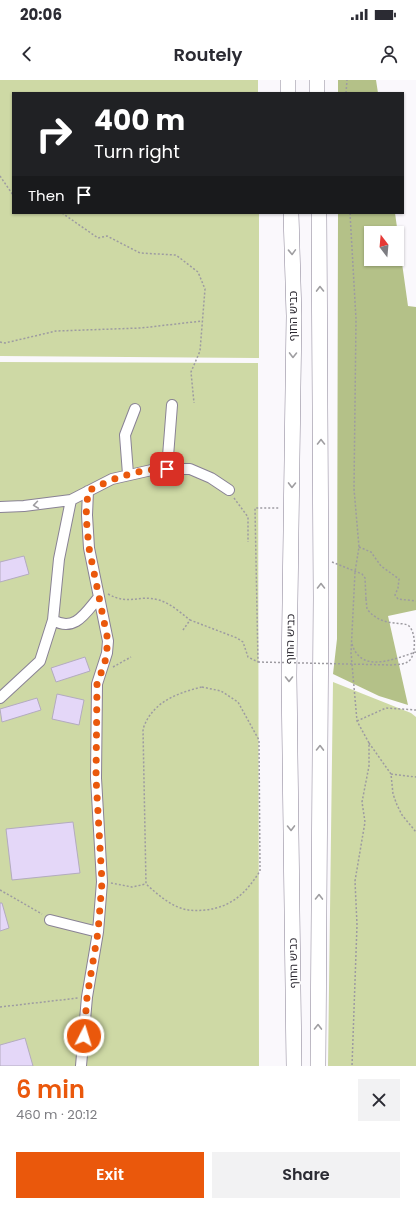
<!DOCTYPE html>
<meta charset="utf-8">
<style>
:root{--surface:#fff;--page:#f2f2f3;--text:#2b2b33;--muted:#7c7c81;--accent:#ea580c}
body{margin:0;font-family:Poppins,"Noto Sans Hebrew",sans-serif;background:var(--page);color:var(--text);height:100vh;display:flex;flex-direction:column;font-size:15px;white-space:nowrap}
*{box-sizing:border-box;margin:0}
p{font-size:13px;color:var(--muted)}
.icon{flex:none;width:22px;height:22px;fill:none;stroke:currentColor;stroke-width:2;stroke-linecap:round;stroke-linejoin:round}
.map{position:relative;height:986px;overflow:hidden}
.sheet{display:flex;flex-direction:column;background:var(--surface);flex:1}
.sheet>*{flex:none}
.top-card{position:absolute;left:12px;top:12px;width:392px;height:122px;border-radius:0px;box-shadow:0 1px 3px #0004;background:#202124;color:#fff;overflow:hidden}
.needle{width:26px;rotate:344deg}
.buttons{position:absolute;left:364px;top:146px;display:grid;gap:8px}
.buttons a{display:grid;place-items:center;width:40px;height:40px;border-radius:0px;background:var(--surface);box-shadow:0 1px 3px #0004;font-size:20px}
.pin{position:absolute;display:grid;place-items:center;width:34px;height:34px;color:#fff;margin:-17px;border-radius:8px;box-shadow:0 2px 6px #0006}
.me{position:absolute;width:44px;margin:-22px;rotate:5deg;stroke-linejoin:round;filter:drop-shadow(0 0 3px #0008)}
.turn{display:flex;align-items:center;gap:14px;height:84px;padding:0 16px;font-size:18px}
.turn .icon{width:52px;height:52px;stroke-width:2.5}
.turn b{display:block;font-size:28px;line-height:34px}
.then{display:flex;align-items:center;height:38px;padding:0 16px;background:#0003;gap:8px;font-size:15px}
.round{display:grid;place-items:center;flex:none;width:42px;height:42px;border-radius:0px;background:var(--page)}
.summary{display:flex;align-items:center;justify-content:space-between;height:68px;padding:0 16px}
h1{font-size:24px;font-weight:600;line-height:30px;color:var(--accent)}
.action{display:flex;gap:8px;margin-top:auto;padding:8px 16px}
.action a{flex:1;height:46px;border-radius:0px;background:var(--accent);color:#fff;font-size:16px;font-weight:600;line-height:46px;text-align:center}
.action a+a{background:var(--page);color:var(--text)}
.status{display:flex;justify-content:space-between;align-items:center;height:28px;padding:0 20px;background:var(--surface);direction:ltr}
.status svg{height:11px;fill:currentColor}
header{display:flex;justify-content:space-between;align-items:center;height:52px;padding:0 16px;background:var(--surface);font-size:18px;font-weight:600}
.map>svg:first-child{display:block}
</style>
<div class="status"><b>20:06</b><svg viewBox="0 0 49 12"><path d="M0 12V9h3v3zM5 12V6h3v6zM10 12V3h3v9zM15 12V0h3v12zM26 1h20v11H26zM47 4h2v5h-2z"/></svg></div>
<header><svg class="icon" aria-label="back" viewBox="0 0 24 24"><path d="M15 5l-7 7 7 7"/></svg>Routely<svg class="icon" aria-label="person" viewBox="0 0 24 24"><circle cx="12" cy="8" r="4"/><path d="M4 21q1-7 8-7t8 7"/></svg></header>
<div class="map">
<svg width="416" height="986" viewBox="0 0 416 986">
<rect width="100%" height="100%" fill="#faf8fc"/>
<path fill="#ced9a5" d="M0 0H258V13H13V133H259V278L0 276Z
M0 282 258 283 259 986H0Z
M333 602 411 633 416 637V986H328Z"/>
<path fill="#b4c188" fill-rule="evenodd" d="M338 0H376L378 13H338Z
M338 133H395L408 226 416 227V530L388 536 408 625 379 616 333 594 337 559ZM371 153H397V179H371Z"/>
<path fill="#e4d7f8" stroke="#b3abbf" d="M24 476 29 494 0 502V482Z
M85 577 90 591 56 602 51 588Z
M57 614 84 620 79 645 52 639Z
M37 618 41 630 2 642 0 629Z
M73 742 80 793 12 800 6 749Z
M0 823H2L9 848 0 851Z
M25 958 33 986H0V965Z"/>
<g fill="none" stroke-linecap="round" stroke-linejoin="round">
<g stroke="#898295" stroke-width="12">
<path id="minor" d="M167 389 172 325
M128 394 125 355 135 329
M0 427 24 426 71 420 112 399 156 389H190L211 398 229 410
M53 540C75 553 86 532 99 517
M0 618 40 581 53 540 59 479 71 420
M50 840 98 852
M81 986 87 917 98 852 102 802 96 698 97 604 107 573 108 561 89 468 87 435 88 411"/>
</g>
<g stroke="#898295" stroke-width="16">
<path id="highway" d="M288 13V0
M317 13V0
M291 133 294 236 289 595 294 986
M318 986 321 517 319 133"/>
</g>
<path stroke="#9d9ba1" stroke-width="1.5" stroke-dasharray="2 2" stroke-linecap="butt" d="M346 13 347 0
M0 96 13 115
M62 133 98 158 107 156 140 173 176 175 198 192 205 209 200 271 191 292 194 323
M350 133 356 239 354 409 359 467 355 492 351 573 357 641 369 663V686L362 722 365 742 355 801 357 845 352 986
M0 262 5 263 56 251 141 248 202 241
M234 418 248 437V462
M359 467 371 472 381 486 399 499 398 508 395 515 398 519 416 521
M332 482 362 494 365 498 366 519
M108 514C130 526 138 514 159 520 170 523 181 533 190 540
M183 550 190 540 237 558 243 562 248 577 258 582 255 428H280
M352 564C361 594 394 579 416 572
M113 587 131 577
M202 607 221 611 238 622 259 660 260 791C246 813 232 827 205 830 196 831 187 831 178 827 166 822 156 813 146 804L143 649C152 622 177 613 202 607Z
M357 641 386 628 416 630
M369 663 391 694 393 714 397 725 402 735 416 752
M391 694 416 697
M111 803 132 807 146 804
M0 810 42 834
M0 927 78 918"/>
<use href="#minor" stroke="#fff" stroke-width="10"/>
<use href="#highway" stroke="#fff" stroke-width="15"/>
<path stroke="#9d9ba1" stroke-width="1.5" stroke-dasharray="2 2" stroke-linecap="butt" d="M258 582 392 585C399 584 405 585 410 580 416 573 416 553 409 546 405 543 399 544 394 543 383 542 374 538 367 529L366 519"/>
</g>
<defs><path id="oneway-chevron" d="M-2-3.5L2.5 0L-2 3.5" fill="none" stroke-width="1.6" stroke-linecap="round" stroke-linejoin="round"/></defs>
<g stroke="#9f9ea1">
<use href="#oneway-chevron" transform="translate(292 172) rotate(88)"/>
<use href="#oneway-chevron" transform="translate(320 209) rotate(-91)"/>
<use href="#oneway-chevron" transform="translate(293 275) rotate(91)"/>
<use href="#oneway-chevron" transform="translate(321 362) rotate(-90)"/>
<use href="#oneway-chevron" transform="translate(292 405) rotate(91)"/>
<use href="#oneway-chevron" transform="translate(36 425) rotate(172)"/>
<use href="#oneway-chevron" transform="translate(321 506) rotate(-90)"/>
<use href="#oneway-chevron" transform="translate(289 599) rotate(90)"/>
<use href="#oneway-chevron" transform="translate(320 668) rotate(-89)"/>
<use href="#oneway-chevron" transform="translate(291 748) rotate(89)"/>
<use href="#oneway-chevron" transform="translate(319 817) rotate(-89)"/>
<use href="#oneway-chevron" transform="translate(318 947) rotate(-89)"/>
</g>
<g fill="none" stroke-linecap="round" stroke-linejoin="round">
<path stroke="#ea580c" stroke-width="7" stroke-dasharray="0 12.6" d="M84 956 87 917 98 852 102 802 96 698 97 604 105 582 108 561 89 468 86 436 88 411C113 398 138 389 167 389"/>
</g>
<g text-anchor="middle" stroke-width="3" stroke-linejoin="round" paint-order="stroke">
<g font-size="11" fill="#2a272f" stroke="#fff">
<text transform="translate(293 236) rotate(-90)" y="4">כביש החוף</text>
<text transform="translate(290 559) rotate(-89)" y="4">כביש החוף</text>
<text transform="translate(293 883) rotate(-91)" y="4">כביש החוף</text>
</g>
</g>
</svg>
<div class="buttons">
<a><svg class="needle" viewBox="-14 -14 28 28"><path d="M0-13l5 13h-10z" fill="#e53935"/><path d="M0 13l5-13h-10z" fill="#7c7c81"/></svg></a>
</div>
<div class="pin" style="left:167px;top:389px;background:#d93025"><svg class="icon" aria-label="arrive" viewBox="0 0 24 24"><path d="M6 21V4h12l-3 4 3 4H6"/></svg></div>
<svg class="me" style="left:84px;top:956px" viewBox="-20 -20 40 40"><circle r="17" fill="#ea580c" stroke="#fff" stroke-width="3"/><path d="M0-11L8 9 0 5-8 9z" fill="#fff"/></svg>
<div class="top-card">
<div class="turn"><svg class="icon" aria-label="right" viewBox="0 0 24 24"><path d="M7 20v-9h11M14 6l5 5-5 5"/></svg><div><b>400 m</b>Turn right</div></div>
<div class="then">Then<svg class="icon" aria-label="arrive" viewBox="0 0 24 24"><path d="M6 21V4h12l-3 4 3 4H6"/></svg></div>
</div>
</div>
<section class="sheet">
<div class="summary"><div><h1>6 min</h1><p>460 m · 20:12</p></div><a class="round"><svg class="icon" aria-label="close" viewBox="0 0 24 24"><path d="M6 6l12 12M18 6L6 18"/></svg></a></div>
<div class="action"><a>Exit</a><a>Share</a></div>
</section>
